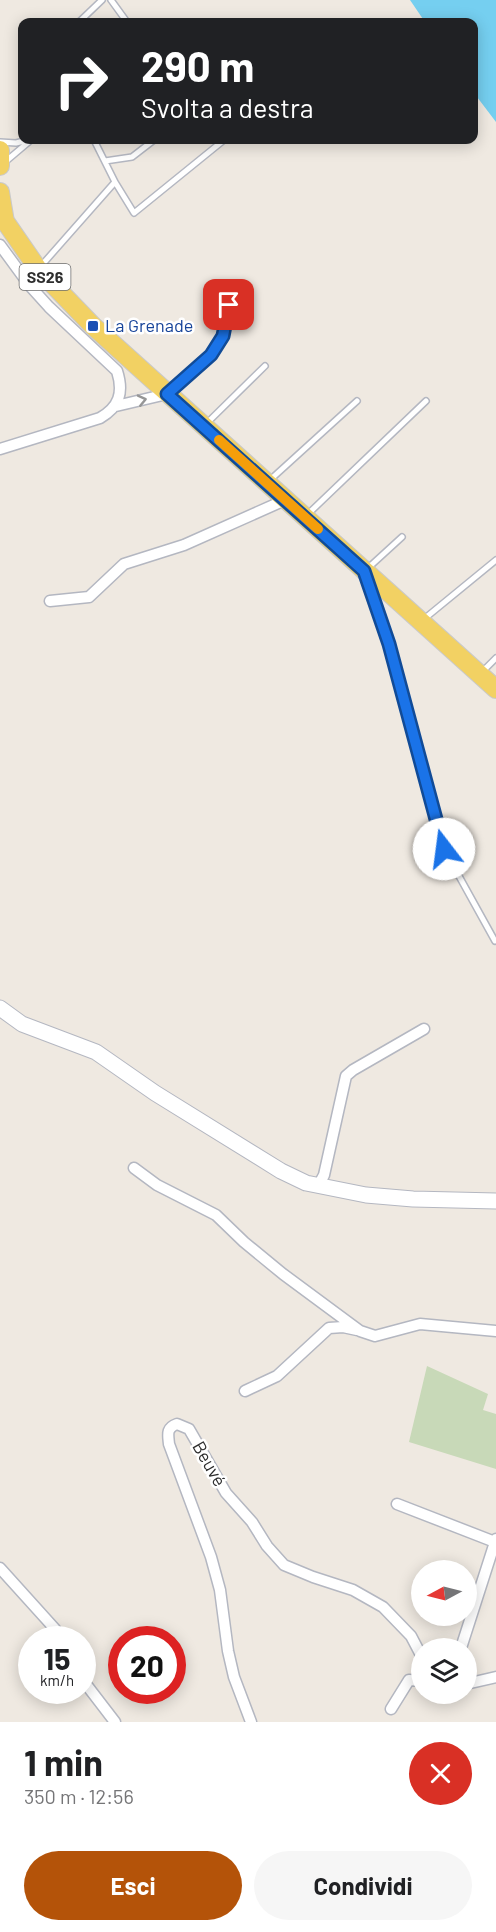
<!DOCTYPE html>
<html lang="it">
<meta charset="utf-8">
<style>
:root{--surface:#fff;--page:#f6f6f6;--text:#202124;--muted:#757577;--accent:#b45309}
body{margin:0;font-family:Barlow,sans-serif;background:var(--page);color:var(--text);height:100vh;display:flex;flex-direction:column;font-size:22px;white-space:nowrap}
*{box-sizing:border-box;margin:0}
p{font-size:20px;color:var(--muted)}
.icon{flex:none;width:33px;height:33px;fill:none;stroke:currentColor;stroke-width:2;stroke-linecap:round;stroke-linejoin:round}
.map{position:relative;height:1722px;overflow:hidden}
.details{display:flex;flex-direction:column;background:var(--surface);flex:1}
.details>*{flex:none}
.guide{position:absolute;left:18px;top:18px;width:460px;height:126px;border-radius:12px;box-shadow:0 3px 15px #0003;background:#202124;color:#fff;overflow:hidden}
.needle{width:39px;rotate:263deg}
.controls{position:absolute;left:411px;top:1560px;display:grid;gap:12px}
.controls a{display:grid;place-items:center;width:66px;height:66px;border-radius:50%;background:var(--surface);box-shadow:0 3px 15px #0003;font-size:30px}
.speed{position:absolute;left:18px;top:1626px;display:flex;gap:12px;font-size:30px;font-weight:700;text-align:center}
.speed>*{display:grid;place-content:center;width:78px;height:78px;border-radius:50%;background:var(--surface);box-shadow:0 3px 15px #0003;line-height:1}
.speed small{font-size:15px;font-weight:400}
.speed .limit{border:9px solid #d22;background:#fff;color:#111}
.pin{position:absolute;display:grid;place-items:center;width:51px;height:51px;color:#fff;margin:-26px;border-radius:12px;box-shadow:0 3px 9px #0006}
.me{position:absolute;width:66px;margin:-33px;rotate:345deg;stroke-linejoin:round;filter:drop-shadow(0 0 4px #0008)}
.turn{display:flex;align-items:center;gap:21px;height:126px;padding:0 24px;font-size:27px}
.turn .icon{width:78px;height:78px;stroke-width:2.5}
.turn b{display:block;font-size:42px;line-height:51px}
.round{display:grid;place-items:center;flex:none;width:63px;height:63px;border-radius:32px;background:var(--page)}
.summary{display:flex;align-items:center;justify-content:space-between;height:102px;padding:0 24px}
h1{font-size:36px;font-weight:700;line-height:45px}
.action{display:flex;gap:12px;margin-top:auto;padding:12px 24px}
.action a{flex:1;height:69px;border-radius:36px;background:var(--accent);color:#fff;font-size:24px;font-weight:700;line-height:69px;text-align:center}
.action a+a{background:var(--page);color:var(--text)}
.map>svg:first-child{display:block}
</style>
<div class="map">
<svg width="496" height="1722" viewBox="0 0 496 1722">
<rect width="100%" height="100%" fill="#efe9e1"/>
<path fill="#c8d9b8" d="M427 1366 488 1394 483 1410 496 1414V1469L409 1442Z"/>
<path fill="#75cff0" d="M410 0H496V122L474 93V22H425Z"/>
<g fill="none" stroke-linecap="round" stroke-linejoin="round">
<g stroke="#b4b7c1" stroke-width="8">
<path id="lane" d="M111 0 127 22
M79 22 102 0
M0 142 16 143 28 140
M105 161 132 157 154 140
M5 162 31 140
M115 182 134 213 224 140
M41 266 115 182 94 140
M171 390 211 355 223 336 229 305
M207 423 265 366
M270 480 357 401
M308 514 426 401
M367 569 402 537
M368 583 389 644 444 849 495 941
M424 619 496 560
M481 673 496 658"/>
</g>
<g stroke="#b4b7c1" stroke-width="13">
<path id="street" d="M0 245 30 286 49 307 117 371C124 393 119 407 100 418L0 449
M116 406 167 394
M50 601 89 597 124 564 184 545 285 500
M134 1168 157 1185 216 1215 244 1242 283 1274 360 1331 375 1336 420 1324 496 1331
M318 1186 324 1175 346 1076 353 1070 424 1029
M245 1391 277 1376 329 1328 343 1327 357 1330
M397 1504 495 1542
M0 1568 55 1629 61 1640
M461 1648 496 1539
M82 1679 115 1722
M466 1684 496 1677
M391 1709 409 1680 422 1681
M251 1722 234 1677 228 1651 220 1590 211 1557 169 1444C168 1434 166 1428 177 1424L189 1429 226 1493 252 1522 267 1546 284 1565 313 1577 353 1590 383 1607 411 1636 422 1657"/>
</g>
<g stroke="#b4b7c1" stroke-width="17">
<path id="secondary" d="M0 1008 22 1024 96 1052 155 1093 281 1171 306 1183 366 1195 413 1199 496 1201"/>
</g>
<g stroke="#c9c9c9" stroke-width="20">
<path id="primary" d="M0 150V166
M0 192 5 222
M0 214 38 269 93 326 496 689"/>
</g>
<use href="#lane" stroke="#fff" stroke-width="5"/>
<use href="#street" stroke="#fff" stroke-width="10"/>
<use href="#secondary" stroke="#fff" stroke-width="15"/>
<use href="#primary" stroke="#f2d163" stroke-width="18"/>
</g>
<defs><path id="oneway-chevron" d="M-2-3.5L2.5 0L-2 3.5" fill="none" stroke-width="1.6" stroke-linecap="round" stroke-linejoin="round" transform="scale(1.5)"/></defs>
<use stroke="#969696" href="#oneway-chevron" transform="translate(142 400) rotate(-13)"/>
<g fill="none" stroke-linecap="round" stroke-linejoin="round">
<g stroke="#114b97" stroke-width="15">
<path id="route" d="M229 305 223 336 211 355 167 394 364 571 389 644 444 849"/>
</g>
<use href="#route" stroke="#1a73e8" stroke-width="10"/>
<path stroke="#f59e0b" stroke-width="10" d="M219 440 318 529"/>
</g>
<rect fill="#1a4fb4" stroke="#fff" stroke-width="2" x="87" y="320" width="12" height="12" rx="3"/>
<g text-anchor="middle" stroke-width="5" stroke-linejoin="round" paint-order="stroke">
<rect fill="#fff" stroke="#6d6d6d" stroke-width="1.5" x="19.5" y="264" width="51" height="26" rx="4.5"/>
<g font-size="16" font-weight="bold" fill="#2e2e2e">
<text x="45" y="283">SS26</text>
</g>
<g font-size="18" fill="#164399" stroke="#fff" text-anchor="start">
<text x="105" y="332">La Grenade</text>
</g>
<g font-size="18" fill="#2e2e2e" stroke="#fff">
<text transform="translate(209 1464) rotate(60)" y="6">Beuvé</text>
</g>
</g>
</svg>
<div class="controls">
<a><svg class="needle" viewBox="-14 -14 28 28"><path d="M0-13l5 13h-10z" fill="#e53935"/><path d="M0 13l5-13h-10z" fill="#757577"/></svg></a>
<a><svg class="icon" aria-label="layers" viewBox="0 0 24 24"><path d="M12 4l9 5-9 5-9-5zM3 14l9 5 9-5"/></svg></a>
</div>
<div class="speed"><div>15<small>km/h</small></div><div class="limit">20</div></div>
<div class="pin" style="left:229px;top:305px;background:#d93025"><svg class="icon" aria-label="arrive" viewBox="0 0 24 24"><path d="M6 21V4h12l-3 4 3 4H6"/></svg></div>
<svg class="me" style="left:444px;top:849px" viewBox="-20 -20 40 40"><circle r="19" fill="#fff"/><path d="M0-13L10 11 0 6-10 11z" fill="#1a73e8"/></svg>
<div class="guide">
<div class="turn"><svg class="icon" aria-label="right" viewBox="0 0 24 24"><path d="M7 20v-9h11M14 6l5 5-5 5"/></svg><div><b>290 m</b>Svolta a destra</div></div>
</div>
</div>
<section class="details">
<div class="summary"><div><h1>1 min</h1><p>350 m · 12:56</p></div><a class="round" style="background:#d93025;color:#fff"><svg class="icon" aria-label="close" viewBox="0 0 24 24"><path d="M6 6l12 12M18 6L6 18"/></svg></a></div>
<div class="action"><a>Esci</a><a>Condividi</a></div>
</section>
